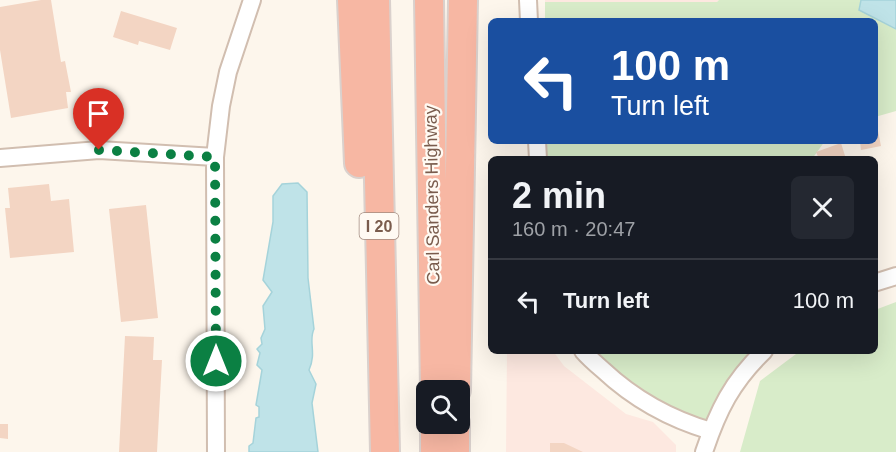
<!DOCTYPE html>
<meta charset="utf-8">
<style>
:root{--surface:#171b24;--page:#242831;--text:#f1f3f6;--muted:#9ea1a6;--line:#363941}
body{margin:0;font-family:Helvetica,sans-serif;background:var(--page);color:var(--text);height:100vh;display:flex;flex-direction:column;font-size:22px;white-space:nowrap}
*{box-sizing:border-box;margin:0}
p{font-size:20px;color:var(--muted)}
.icon{flex:none;width:33px;height:33px;fill:none;stroke:currentColor;stroke-width:2;stroke-linecap:round;stroke-linejoin:round}
.map{position:relative;flex:1;overflow:hidden}
.drawer{position:absolute;left:488px;top:156px;width:390px;height:198px;display:flex;flex-direction:column;background:var(--surface);border-radius:9px;box-shadow:0 6px 24px #0002}
.drawer>*{flex:none}
.hud{position:absolute;left:488px;top:18px;width:390px;height:126px;border-radius:9px;box-shadow:0 6px 24px #0002;background:#1a4fa0;color:#fff;overflow:hidden}
.fabs{position:absolute;left:416px;top:380px;display:grid;gap:12px}
.fabs a{display:grid;place-items:center;width:54px;height:54px;border-radius:9px;background:var(--surface);box-shadow:0 6px 24px #0002;font-size:30px}
.pin{position:absolute;display:grid;place-items:center;width:51px;height:51px;color:#fff;margin:-62px -26px;border-radius:50% 50% 50% 0;rotate:-45deg;box-shadow:0 0 6px #0007}
.pin .icon{rotate:45deg}
.me{position:absolute;width:66px;margin:-33px;rotate:0deg;stroke-linejoin:round;filter:drop-shadow(0 0 4px #0008)}
.turn{display:flex;align-items:center;gap:21px;height:126px;padding:0 24px;font-size:27px}
.turn .icon{width:78px;height:78px;stroke-width:2.5}
.turn b{display:block;font-size:42px;line-height:51px}
.round{display:grid;place-items:center;flex:none;width:63px;height:63px;border-radius:9px;background:var(--page)}
.overview{display:flex;align-items:center;justify-content:space-between;height:102px;padding:0 24px}
h1{font-size:36px;font-weight:800;line-height:45px}
ul{padding:0;list-style:none}
li{display:flex;align-items:center;gap:18px;height:84px;padding:0 24px;border-top:2px solid var(--line)}
li div{flex:1}
li b{display:block;font-size:22px}
li em{font-style:normal}
.map>svg:first-child{display:block}
</style>
<div class="map">
<svg width="896" height="452" viewBox="0 0 896 452">
<rect width="100%" height="100%" fill="#fdf6ec"/>
<path fill="#fde8e0" d="M545 0H719L717 2H545Z
M507 351H553L564 366 626 414 653 422 676 445V452H506Z"/>
<path fill="#d8ecc9" d="M719 0H896V111L875 117 874 21H545V2H717Z
M545 141H825L812 159H545Z
M896 302V452H740L760 381 800 351H874L875 310Z
M584 351H767L711 431 653 408Z"/>
<path fill="#bfe3e8" stroke="#a5d3da" stroke-width="1.5" d="M861 0H896V29L859 10Z
M298 183 307 192 308 278 314 329C308 341 317 352 309 370L316 384 312 403 318 452H249V446L253 443 256 418 259 417V407L256 405 262 370 257 365 260 353 257 349 262 344 261 338 265 329 263 306 272 292 263 280 273 222V196L282 184Z"/>
<path fill="#f3d5c3" d="M41 0H51L61 62 65 61 71 92H66L68 108 11 118 0 50V7Z
M121 11 177 28 170 50 139 41 138 45 113 37Z
M874 131H878L881 146 861 150 860 141H874Z
M841 143 846 159H819L816 152Z
M49 184 51 201 69 199 74 252 10 258 5 208H10L8 188Z
M146 205 158 318 121 322 109 209Z
M125 336 154 337 153 360H162L157 452H119Z
M0 424H8V439L0 438Z
M550 443H564L583 452H550Z"/>
<g fill="none" stroke-linecap="round" stroke-linejoin="round">
<g stroke="#d1beb0" stroke-width="20">
<path id="minor" d="M528 0 529 21
M537 141 538 159
M0 158 99 150 215 157
M874 283 896 276
M583 351C589 358 596 364 603 370 635 400 670 419 711 431
M216 452 215 157 221 106 228 72 252 0
M704 452C718 410 732 382 764 351"/>
</g>
<g stroke="#dad1cd" stroke-width="32">
<path id="motorway" d="M352 0 359 163
M375 0 385 452
M429 0 435 390
M456 390 463 0
M435 423V452
M455 452V423"/>
</g>
<use href="#minor" stroke="#fff" stroke-width="16"/>
<use href="#motorway" stroke="#f7b7a3" stroke-width="28"/>
</g>
<g fill="none" stroke-linecap="round" stroke-linejoin="round">
<path stroke="#0b8043" stroke-width="10" stroke-dasharray="0 18" d="M99 150 215 157 216 361"/>
</g>
<g text-anchor="middle" stroke-width="4.5" stroke-linejoin="round" paint-order="stroke">
<rect fill="#fffaf3" stroke="#a28b7f" stroke-width="1.5" x="359.5" y="213" width="39" height="26" rx="4.5"/>
<g font-size="16" font-weight="bold" fill="#7a5c4d">
<text x="379" y="232">I 20</text>
</g>
<g font-size="18" fill="#7a5c4d" stroke="#fffaf3">
<text transform="translate(432 195) rotate(-91)" y="6">Carl Sanders Highway</text>
</g>
</g>
</svg>
<div class="fabs">
<a><svg class="icon" aria-label="search" viewBox="0 0 24 24"><circle cx="10" cy="10" r="6"/><path d="M15 15l6 6"/></svg></a>
</div>
<div class="pin" style="left:99px;top:150px;background:#d93025"><svg class="icon" aria-label="arrive" viewBox="0 0 24 24"><path d="M6 21V4h12l-3 4 3 4H6"/></svg></div>
<svg class="me" style="left:216px;top:361px" viewBox="-20 -20 40 40"><circle r="17" fill="#0b8043" stroke="#fff" stroke-width="3"/><path d="M0-11L8 9 0 5-8 9z" fill="#fff"/></svg>
<div class="hud">
<div class="turn"><svg class="icon" aria-label="left" viewBox="0 0 24 24"><path d="M17 20v-9H6M10 6l-5 5 5 5"/></svg><div><b>100 m</b>Turn left</div></div>
</div>
<section class="drawer">
<div class="overview"><div><h1>2 min</h1><p>160 m · 20:47</p></div><a class="round"><svg class="icon" aria-label="close" viewBox="0 0 24 24"><path d="M6 6l12 12M18 6L6 18"/></svg></a></div>
<ul>
<li><svg class="icon" aria-label="left" viewBox="0 0 24 24"><path d="M17 20v-9H6M10 6l-5 5 5 5"/></svg><div><b>Turn left</b></div><em>100 m</em></li>
</ul>
</section>
</div>
